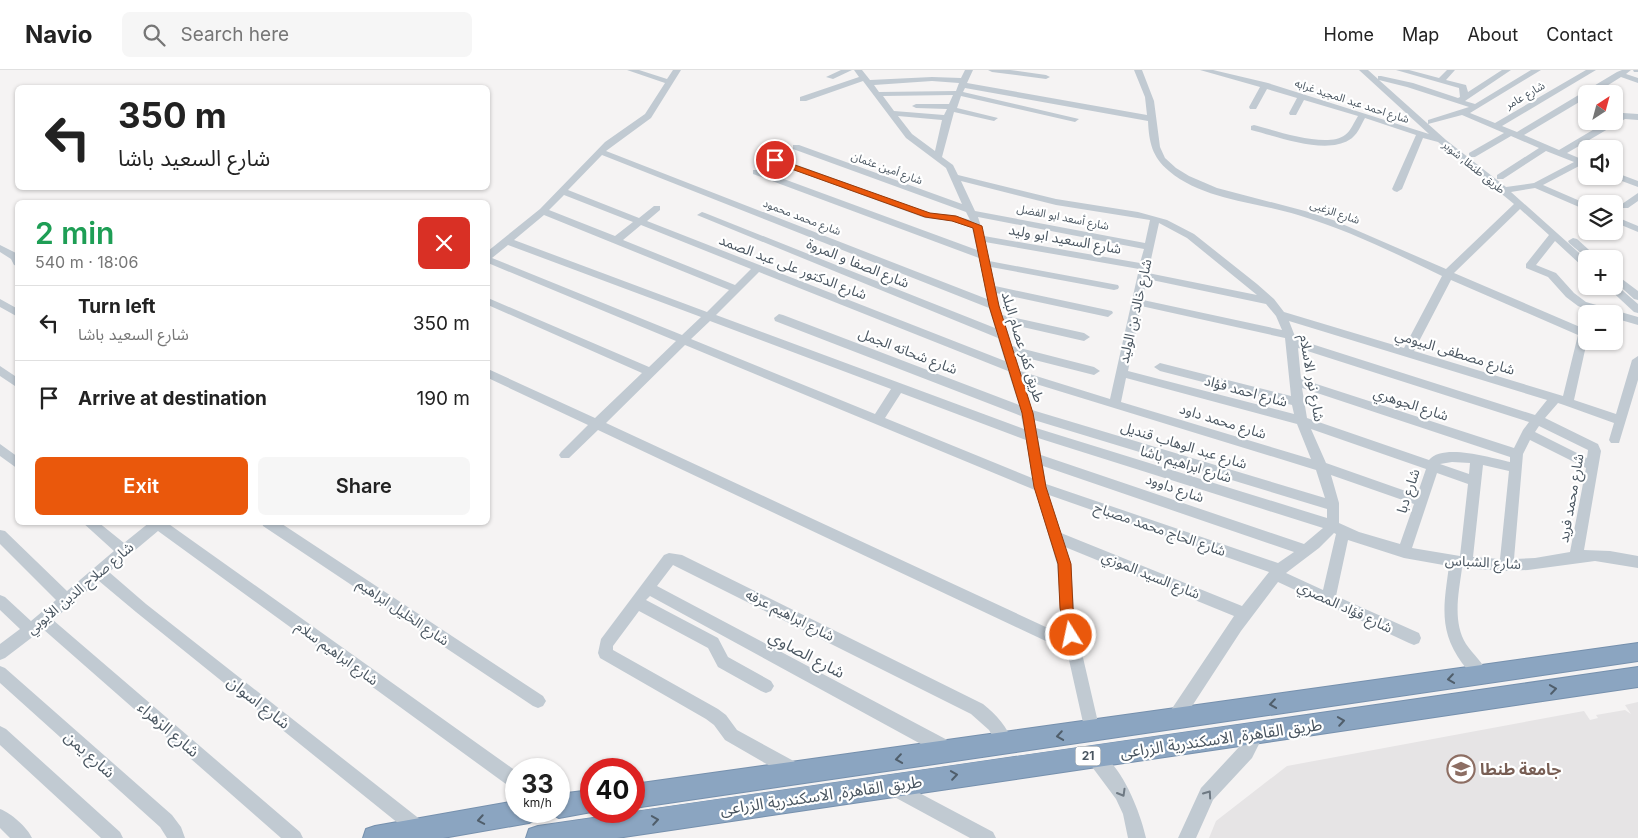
<!DOCTYPE html>
<meta charset="utf-8">
<style>
:root{--surface:#fff;--page:#f6f6f6;--text:#222;--muted:#767676;--line:#e0e0e0;--accent:#ea580c}
body{margin:0;font-family:Inter,"Noto Sans Arabic",sans-serif;background:var(--page);color:var(--text);height:100vh;display:flex;flex-direction:column;font-size:19px;white-space:nowrap}
*{box-sizing:border-box;margin:0}
p{font-size:16px;color:var(--muted)}
.icon{flex:none;width:28px;height:28px;fill:none;stroke:currentColor;stroke-width:2;stroke-linecap:round;stroke-linejoin:round}
.map{position:relative;flex:1;overflow:hidden}
.side{position:absolute;left:15px;top:130px;width:475px;height:325px;display:flex;flex-direction:column;background:var(--surface);border-radius:8px;box-shadow:0 1px 4px #0004}
.side>*{flex:none}
.guide{position:absolute;left:15px;top:15px;width:475px;height:105px;border-radius:8px;box-shadow:0 1px 4px #0004;background:#fff;color:var(--text);overflow:hidden}
.needle{width:32px;rotate:36deg}
.controls{position:absolute;left:1578px;top:15px;display:grid;gap:10px}
.controls a{display:grid;place-items:center;width:45px;height:45px;border-radius:8px;background:var(--surface);box-shadow:0 1px 4px #0004;font-size:25px}
.speed{position:absolute;left:505px;top:688px;display:flex;gap:10px;font-size:25px;font-weight:700;text-align:center}
.speed>*{display:grid;place-content:center;width:65px;height:65px;border-radius:50%;background:var(--surface);box-shadow:0 1px 4px #0004;line-height:1}
.speed small{font-size:12px;font-weight:400}
.speed .limit{border:8px solid #d22;background:#fff;color:#111}
.pin{position:absolute;display:grid;place-items:center;width:42px;height:42px;color:#fff;margin:-21px;border:2px solid #fff;border-radius:50%;box-shadow:0 1px 5px #0007}
.me{position:absolute;width:55px;margin:-28px;rotate:350deg;stroke-linejoin:round;filter:drop-shadow(0 0 4px #0008)}
.turn{display:flex;align-items:center;gap:18px;height:105px;padding:0 20px;font-size:22px}
.turn .icon{width:65px;height:65px;stroke-width:2.5}
.turn b{display:block;font-size:35px;line-height:42px}
.round{display:grid;place-items:center;flex:none;width:52px;height:52px;border-radius:8px;background:var(--page)}
.overview{display:flex;align-items:center;justify-content:space-between;height:85px;padding:0 20px}
h1{font-size:30px;font-weight:600;line-height:38px;color:#1e9e55}
.action{display:flex;gap:10px;margin-top:auto;padding:10px 20px}
.action a{flex:1;height:58px;border-radius:8px;background:var(--accent);color:#fff;font-size:20px;font-weight:600;line-height:58px;text-align:center}
.action a+a{background:var(--page);color:var(--text)}
ul{padding:0;list-style:none}
li{display:flex;align-items:center;gap:15px;height:75px;padding:0 20px;border-top:1px solid var(--line)}
li div{flex:1}
li b{display:block;font-size:19px}
li em{font-style:normal}
header{display:flex;align-items:center;gap:30px;box-sizing:border-box;height:70px;padding:0 25px;background:var(--surface);border-bottom:1px solid var(--line)}
header strong{font-size:24px}
nav{display:flex;gap:28px;margin-inline-start:auto;font-size:18px}
.search{width:350px;height:45px;background:var(--page);display:flex;align-items:center;gap:12px;box-sizing:border-box;padding:0 18px;border-radius:8px;color:var(--muted);font-size:19px}
.map>svg:first-child{display:block}
</style>
<header>
<strong>Navio</strong>
<div class="search"><svg class="icon" aria-label="search" viewBox="0 0 24 24"><circle cx="10" cy="10" r="6"/><path d="M15 15l6 6"/></svg>Search here</div>
<nav><a>Home</a><a>Map</a><a>About</a><a>Contact</a></nav>
</header>
<div class="map">
<svg width="1638" height="768" viewBox="0 0 1638 768">
<rect width="100%" height="100%" fill="#f5f3f3"/>
<path fill="#e6e4e5" d="M1638 632V768H1209L1216 751 1287 696 1584 641 1590 650 1598 648 1596 645 1625 640 1631 644 1625 635Z"/>
<g fill="none" stroke-linecap="round" stroke-linejoin="round">
<g stroke="#7690ad" stroke-width="2">
<path id="highway" d="M1638 573V591L634 738V714Z
M1638 597V617L617 768H526L529 759 538 756C904 701 1271 651 1638 597Z
M591 720V741H597L559 748 551 744 549 741H559V724Z
M516 731V741H541L537 749 529 753 443 768H363L366 759 375 756Z"/>
</g>
<path fill="#c1cad2" fill-rule="evenodd" d="M627 0H639L667 9 673 0H681L651 48 606 81 987 229 979 188 753 104V100H759L977 180 972 158 952 151 925 148 772 92V88H778L929 143 953 145 970 150 966 142 793 79V75H799L962 134 946 98 906 68 863 11 806 31H800V27L859 7 854 0H862L870 10 932 7 961 8 965 0H973L967 13 1147 45 1145 27 1134 0H1142L1154 31 1160 77 1165 88 1176 98 1189 106 1217 118 1305 141 1333 150 1446 199 1514 134 1438 72 1423 68 1402 119 1397 122 1394 121 1392 119 1416 65 1365 48C1361 55 1357 66 1349 70 1325 85 1276 66 1251 60V56L1254 55C1274 60 1327 79 1345 65 1351 61 1354 52 1358 46L1304 30 1296 45H1290L1289 43 1297 28 1267 19 1256 39H1250L1249 37 1260 17 1200 0H1213L1268 13 1429 64 1359 0H1368L1378 9V6H1381L1413 13 1458 28 1460 27 1459 18 1396 0H1409L1439 8 1447 0H1455L1446 10 1466 15 1468 22 1502 0H1511L1465 31 1475 34 1531 0H1541L1470 43 1495 53 1586 0H1596L1502 56 1517 62 1617 2 1622 0H1631L1626 4 1638 8V13L1621 7 1594 24H1586V28L1524 65 1559 80 1608 51H1614V48L1623 43 1638 44V50L1625 49 1567 83 1586 91V97L1581 95 1543 115 1587 134 1586 140 1535 118 1511 122 1586 189V197L1582 196 1555 171 1536 195 1556 203 1574 223 1586 232 1638 247V255L1614 248V244H1599L1578 236 1566 227 1548 207 1526 198V194L1549 165 1520 139 1454 203 1580 257 1582 250 1586 249 1587 271 1574 330 1616 344 1632 290 1638 286V310L1619 373H1611L1609 370 1614 353 1564 335 1558 333 1545 348 1598 374 1601 381 1584 480 1610 481 1638 486V498L1595 491 1528 500 1506 501 1462 498C1459 522 1452 551 1466 574 1473 584 1483 593 1489 605L1486 610 1481 612C1473 609 1468 600 1462 593 1438 560 1444 534 1449 496L1404 488 1348 470 1336 526 1419 563 1421 568 1419 573 1414 575 1409 573 1278 512 1241 561 1181 653 1175 655 1169 653 1167 648 1169 643 1234 546 1065 477 1071 494 1075 553 1100 661 1098 666 1092 669 1086 666 1067 581 598 360 569 388H561L559 385 561 382 588 355 488 308V299L595 348 642 303 488 235V228L649 297 676 271 488 193V181L540 139 605 72 645 44 665 13ZM1379 10 1407 17 1469 37 1428 50V54L1462 45 1504 63 1469 83V87H1475L1511 66 1539 78 1497 105V109H1503L1546 81 1574 92 1534 113 1506 117 1446 70ZM932 11 959 13 956 21 879 22 874 15ZM965 18 1148 51C1149 72 1152 87 1169 101 1203 130 1257 132 1298 145 1348 160 1395 183 1442 206L1404 278 1284 242 1274 229 1257 214 1194 164 1167 150 1138 142 1056 129 958 105 953 95 942 87 954 42 994 51 998 48 957 38 961 26 1075 52 1079 49 963 22ZM953 25 949 34H916L912 36 916 38 947 39 944 45 894 41 883 26ZM898 46 942 50 935 81 912 64ZM602 85 989 238 995 258 705 143 702 142 697 145 998 268 1005 291 647 151 660 140V136H654L639 148 568 120ZM961 111 1056 135 1150 150 1145 173 975 141ZM564 125 633 152 615 166 549 140ZM544 145 729 220 707 242 514 170ZM978 147 1144 179 1140 193 984 166ZM1159 153 1187 168 1257 225 1148 203ZM641 155 751 199 735 215 623 170ZM985 172 1139 199 1110 329 1020 301 1015 285 1094 305 1100 301 1094 297 1012 276 1005 253 1084 271 1090 267 1084 263 1002 245 996 223 1108 247 1113 243 1112 241 995 216 991 197 1114 220 1118 219 1119 217 1118 215 989 191ZM508 175 701 247 682 265 492 188ZM759 202 1008 301 1019 335 783 245 779 244 774 248 775 251 1021 346 1024 359 716 245ZM1147 209 1266 234 1276 246 1282 260 1143 230ZM1451 210 1578 265 1563 326 1414 281ZM1141 236 1285 268 1291 326 1160 293 1154 297 1160 301 1292 335 1294 344 1128 301ZM710 251 891 319 875 344 691 269ZM1289 251 1547 330 1535 345 1296 269ZM685 275 1035 420 1057 494 1061 553 1063 565 606 353ZM1298 278 1529 352 1523 360 1514 378 1301 309ZM1126 308 1297 354 1311 389 1121 332ZM1023 310 1316 400 1325 428 1032 340ZM1302 318 1510 387V392C1491 388 1443 373 1429 390L1307 348ZM901 323 1026 370 1032 408 885 348ZM1034 350 1327 439V448L1036 358ZM1539 356 1588 380 1587 388 1535 362ZM1311 359 1426 399 1417 425 1326 393ZM1038 368 1323 458 1304 474 1041 385ZM1530 370 1586 398 1570 482 1535 488 1514 489 1523 384ZM1452 392 1470 393 1469 404 1440 394ZM1483 395 1509 401 1500 489 1473 487ZM1043 396 1294 482 1278 493 1046 414ZM1437 403 1468 414 1460 486 1412 478ZM1331 405 1414 434 1400 474 1359 462 1339 453V433ZM1049 425 1269 502 1242 536 1061 463ZM1334 463 1336 464 1323 520 1286 503 1319 478Z
M841 0H852L833 9 826 7Z
M988 0H1010L1046 5 1050 7 1046 9 992 2Z
M1633 0H1638V2H1634Z
M1614 102 1638 111V117L1611 107 1614 106Z
M1638 123V131L1628 138H1622V134Z
M1614 146 1638 156V162L1614 152Z
M1573 168 1577 169 1599 189H1588L1569 173 1568 171Z
M0 175 18 184V196L14 195 11 189 0 182Z
M1614 203 1638 221V230L1634 229 1614 211Z
M1614 213 1638 234V243L1634 242 1606 216H1614Z
M0 229 18 239V247L0 237Z
M0 296 18 308V318L0 306Z
M0 374 18 387V399L0 386Z
M82 452H98L124 473 150 452H166L516 701V719L510 717 158 461 109 502 146 534 426 754 429 760 426 766 421 768 414 766 136 542 99 511 53 550 300 762 303 768H281L43 559 5 588 0 590V574L20 559 0 540V525L5 527 31 551 56 530 0 474V460L5 461 67 521 114 481Z
M262 452H279L543 626 546 631 543 636 538 638 533 636 263 456Z
M669 483 682 485 983 634C997 645 1007 657 1014 674L1012 679 1006 682 1000 679 989 660 971 644 673 495 657 516 953 673 955 679 953 685 947 687 941 685 650 526 646 530 718 568 728 587 771 611 774 616 771 621 766 623 761 621 718 597 708 578 639 541 613 576V580L718 639 726 645 737 660 801 695 803 701 801 707 795 709 789 707 725 670 714 655 706 649 600 588 598 583 601 569 664 485Z
M0 596 5 598 172 745 181 757 185 768H167L160 757 0 613Z
M0 656 6 659 120 762 123 768H101L0 675Z
M1256 656 1262 659 1264 664 1252 688 1213 730 1196 768H1178L1201 718 1240 676 1250 659Z
M1092 678C1120 689 1140 741 1146 768H1128L1123 744 1116 729 1084 686 1086 680Z
M893 709 993 762 996 768H970L887 723 885 717 887 711Z
M0 739C11 743 27 757 32 768H10L0 758Z"/>
<use href="#highway" fill="#8ba5c1" fill-rule="evenodd"/>
</g>
<defs><path id="oneway-chevron" d="M-2-3.5L2.5 0L-2 3.5" fill="none" stroke-width="1.6" stroke-linecap="round" stroke-linejoin="round" transform="scale(1.25)"/></defs>
<g stroke="#505e6b">
<use href="#oneway-chevron" transform="translate(1451 609) rotate(172)"/>
<use href="#oneway-chevron" transform="translate(1553 619) rotate(-8)"/>
<use href="#oneway-chevron" transform="translate(1273 634) rotate(172)"/>
<use href="#oneway-chevron" transform="translate(1341 651) rotate(-9)"/>
<use href="#oneway-chevron" transform="translate(1060 666) rotate(171)"/>
<use href="#oneway-chevron" transform="translate(899 689) rotate(172)"/>
<use href="#oneway-chevron" transform="translate(954 705) rotate(-8)"/>
<use href="#oneway-chevron" transform="translate(481 750) rotate(170)"/>
<use href="#oneway-chevron" transform="translate(655 750) rotate(-9)"/>
</g>
<g stroke="#6e7983">
<use href="#oneway-chevron" transform="translate(1122 723) rotate(60)"/>
<use href="#oneway-chevron" transform="translate(1208 724) rotate(-55)"/>
</g>
<path fill="#ea580c" stroke="#983908" d="M772 89H778L930 143 956 146 982 156 999 236 1033 343 1046 417 1071 494 1073 538 1078 565 1076 569 1071 571 1066 569 1060 538 1058 494 1034 417 1022 343 989 236 973 158 952 151 925 147 772 92Z"/>
<defs>
<g id="university-ring" transform="scale(1.4375)"><circle r="9.5" fill="#fff" stroke="#8d6e63" stroke-width="1.5"/><path d="M0-5L7-2L0 1L-7-2ZM-4 1L0 2.5L4 1V4Q0 6-4 4Z" fill="#8d6e63"/></g>
</defs>
<g fill-rule="evenodd">
<use href="#university-ring" x="1461" y="699"/>
</g>
<g text-anchor="middle" stroke-width="4.5" stroke-linejoin="round" paint-order="stroke">
<g font-size="11" fill="#4a5661" stroke="#fff">
<text transform="translate(1525 25) rotate(-30)" y="4">شارع عامر</text>
<text transform="translate(1352 31) rotate(18)" y="4">شارع احمد عبد المجيد غرابه</text>
<text transform="translate(1474 97) rotate(39)" y="4">طريق طنطا, شوبر</text>
<text transform="translate(887 98) rotate(20)" y="4">شارع أمين عثمان</text>
<text transform="translate(1335 142) rotate(19)" y="4">شارع الزغبى</text>
<text transform="translate(802 147) rotate(21)" y="4">شارع محمد محمود</text>
<text transform="translate(1063 147) rotate(11)" y="4">شارع أسعد ابو الفضل</text>
</g>
<rect fill="#fff" stroke="#808990" stroke-width="1" x="1075.5" y="676.5" width="25" height="19" rx="4"/>
<g font-size="12" font-weight="bold" fill="#4a5661">
<text x="1088" y="690">21</text>
</g>
<g font-size="14" fill="#4a5661" stroke="#fff">
<text transform="translate(1065 169) rotate(10)" y="5">شارع السعيد ابو وليد</text>
<text transform="translate(858 193) rotate(22)" y="5">شارع الصفا و المروة</text>
<text transform="translate(793 197) rotate(21)" y="5">شارع الدكتور على عبد الصمد</text>
<text transform="translate(1135 241) rotate(-77)" y="5">شارع خالد بن الوليد</text>
<text transform="translate(1023 277) rotate(73)" y="5">طريق كفر عصام البلد</text>
<text transform="translate(908 281) rotate(21)" y="5">شارع شحاته الجمل</text>
<text transform="translate(1455 282) rotate(17)" y="5">شارع مصطفى البيومي</text>
<text transform="translate(1312 308) rotate(80)" y="5">شارع نور الاسلام</text>
<text transform="translate(1246 321) rotate(15)" y="5">شارع احمد فؤاد</text>
<text transform="translate(1411 334) rotate(18)" y="5">شارع الجوهري</text>
<text transform="translate(1223 351) rotate(17)" y="5">شارع محمد داود</text>
<text transform="translate(1184 375) rotate(17)" y="5">شارع عبد الوهاب قنديل</text>
<text transform="translate(1186 394) rotate(17)" y="5">شارع ابراهيم باشا</text>
<text transform="translate(1175 418) rotate(19)" y="5">شارع داوود</text>
<text transform="translate(1408 421) rotate(-72)" y="5">شارع دبا</text>
<text transform="translate(1571 428) rotate(-80)" y="5">شارع محمد فريد</text>
<text transform="translate(1160 459) rotate(19)" y="5">شارع الحاج محمد مصباح</text>
<text transform="translate(1483 492) rotate(3)" y="5">شارع الشباس</text>
<text transform="translate(1151 505) rotate(22)" y="5">شارع السيد الموزي</text>
<text transform="translate(80 518) rotate(-40)" y="5">شارع صلاح الدين الأيوبي</text>
<text transform="translate(1345 537) rotate(25)" y="5">شارع فؤاد المصري</text>
<text transform="translate(403 542) rotate(34)" y="5">شارع الخليل ابراهيم</text>
<text transform="translate(790 545) rotate(27)" y="5">شارع ابراهيم عرفه</text>
<text transform="translate(337 583) rotate(36)" y="5">شارع ابراهيم سلام</text>
</g>
<g font-size="16" fill="#4a5661" stroke="#fff">
<text transform="translate(807 584) rotate(28)" y="6">شارع الصاوي</text>
<text transform="translate(259 632) rotate(38)" y="6">شارع اسوان</text>
<text transform="translate(169 659) rotate(41)" y="6">شارع الزهراء</text>
<text transform="translate(1221 668) rotate(-8)" y="6">طريق القاهرة, الاسكندرية الزراعى</text>
<text transform="translate(90 684) rotate(42)" y="6">شارع يمن</text>
<text transform="translate(821 725) rotate(-8)" y="6">طريق القاهرة, الاسكندرية الزراعى</text>
</g>
<g font-size="16" font-weight="bold" fill="#785e54" stroke="#fff" text-anchor="start">
<text x="1480" y="705">جامعة طنطا</text>
</g>
</g>
</svg>
<div class="controls">
<a><svg class="needle" viewBox="-14 -14 28 28"><path d="M0-13l5 13h-10z" fill="#e53935"/><path d="M0 13l5-13h-10z" fill="#767676"/></svg></a>
<a><svg class="icon" aria-label="sound" viewBox="0 0 24 24"><path d="M4 9h4l5-4v14l-5-4H4zM17 9q2 3 0 6"/></svg></a>
<a><svg class="icon" aria-label="layers" viewBox="0 0 24 24"><path d="M12 4l9 5-9 5-9-5zM3 14l9 5 9-5"/></svg></a>
<a>+</a>
<a>−</a>
</div>
<div class="speed"><div>33<small>km/h</small></div><div class="limit">40</div></div>
<div class="pin" style="left:775px;top:90px;background:#d93025"><svg class="icon" aria-label="arrive" viewBox="0 0 24 24"><path d="M6 21V4h12l-3 4 3 4H6"/></svg></div>
<svg class="me" style="left:1071px;top:565px" viewBox="-20 -20 40 40"><circle r="17" fill="#ea580c" stroke="#fff" stroke-width="3"/><path d="M0-11L8 9 0 5-8 9z" fill="#fff"/></svg>
<div class="guide">
<div class="turn"><svg class="icon" aria-label="left" viewBox="0 0 24 24"><path d="M17 20v-9H6M10 6l-5 5 5 5"/></svg><div><b>350 m</b>شارع السعيد باشا</div></div>
</div>
<section class="side">
<div class="overview"><div><h1>2 min</h1><p>540 m · 18:06</p></div><a class="round" style="background:#d93025;color:#fff"><svg class="icon" aria-label="close" viewBox="0 0 24 24"><path d="M6 6l12 12M18 6L6 18"/></svg></a></div>
<ul>
<li><svg class="icon" aria-label="left" viewBox="0 0 24 24"><path d="M17 20v-9H6M10 6l-5 5 5 5"/></svg><div><b>Turn left</b><p>شارع السعيد باشا</p></div><em>350 m</em></li>
<li><svg class="icon" aria-label="arrive" viewBox="0 0 24 24"><path d="M6 21V4h12l-3 4 3 4H6"/></svg><div><b>Arrive at destination</b></div><em>190 m</em></li>
</ul>
<div class="action"><a>Exit</a><a>Share</a></div>
</section>
</div>
